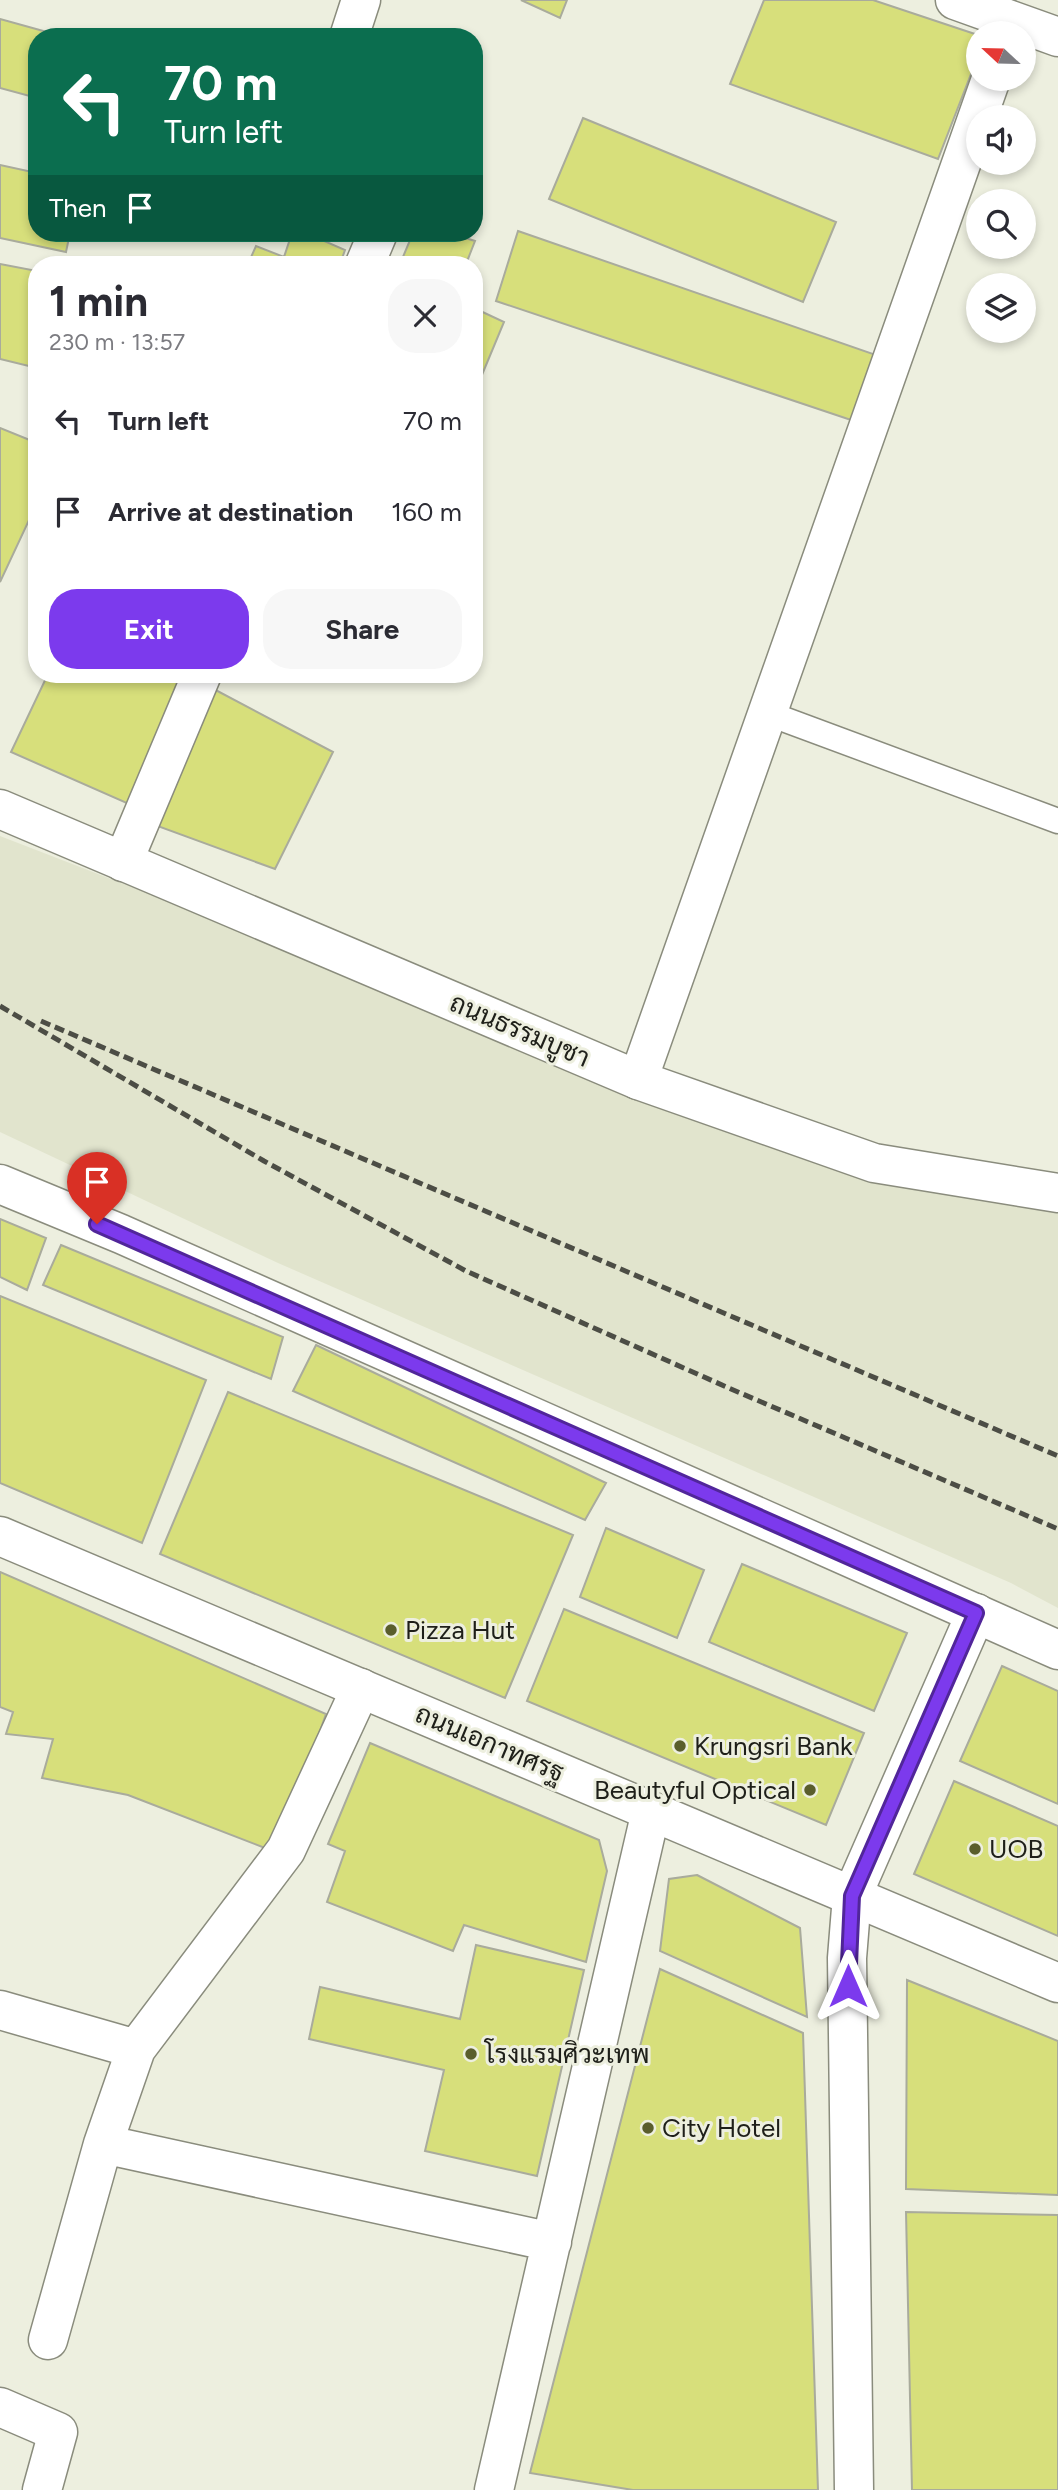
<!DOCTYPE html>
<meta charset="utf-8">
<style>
:root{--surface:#fff;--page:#f7f7f7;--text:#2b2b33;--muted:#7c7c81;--accent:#7c3aed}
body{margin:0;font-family:Figtree,Sarabun,sans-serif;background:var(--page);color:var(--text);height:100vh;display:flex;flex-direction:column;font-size:26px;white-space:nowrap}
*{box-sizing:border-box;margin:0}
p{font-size:23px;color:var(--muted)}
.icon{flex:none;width:38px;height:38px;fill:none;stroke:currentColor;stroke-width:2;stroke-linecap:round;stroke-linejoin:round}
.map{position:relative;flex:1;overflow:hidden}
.side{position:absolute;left:28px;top:256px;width:455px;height:427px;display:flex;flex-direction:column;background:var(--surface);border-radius:28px;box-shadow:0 4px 10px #0003}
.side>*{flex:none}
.hud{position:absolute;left:28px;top:28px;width:455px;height:214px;border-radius:28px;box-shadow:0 4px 10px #0003;background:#0b6e4f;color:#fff;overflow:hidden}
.needle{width:46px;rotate:292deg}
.controls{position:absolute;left:966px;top:21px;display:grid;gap:14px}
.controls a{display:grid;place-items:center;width:70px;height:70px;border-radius:50%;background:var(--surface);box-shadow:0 4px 10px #0003;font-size:35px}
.pin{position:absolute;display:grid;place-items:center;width:60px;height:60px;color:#fff;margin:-72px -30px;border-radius:50% 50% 50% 0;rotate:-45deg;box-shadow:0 0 7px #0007}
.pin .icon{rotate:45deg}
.me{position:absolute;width:77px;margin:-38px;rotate:0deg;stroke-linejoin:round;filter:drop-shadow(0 0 5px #0008)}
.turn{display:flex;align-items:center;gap:24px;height:147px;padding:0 21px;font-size:32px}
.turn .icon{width:91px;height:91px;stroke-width:2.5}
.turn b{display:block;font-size:49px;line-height:60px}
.then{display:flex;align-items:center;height:66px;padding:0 21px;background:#0003;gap:14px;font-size:26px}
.round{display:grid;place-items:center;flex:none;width:74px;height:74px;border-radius:28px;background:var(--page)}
.summary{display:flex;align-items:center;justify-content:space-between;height:119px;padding:0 21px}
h1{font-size:42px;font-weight:700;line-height:52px}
.cta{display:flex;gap:14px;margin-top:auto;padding:14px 21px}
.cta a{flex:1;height:80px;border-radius:28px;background:var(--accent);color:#fff;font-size:28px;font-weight:700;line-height:80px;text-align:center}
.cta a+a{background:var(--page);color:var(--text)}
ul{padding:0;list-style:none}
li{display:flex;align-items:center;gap:21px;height:91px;padding:0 21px}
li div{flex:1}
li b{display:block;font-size:26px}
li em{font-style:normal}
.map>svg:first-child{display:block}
</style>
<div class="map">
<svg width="1058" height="2490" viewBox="0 0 1058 2490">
<rect width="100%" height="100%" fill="#edefdf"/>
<path fill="#e1e4cd" d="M0 836 900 1185 1058 1210V1608L1011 1583 278 1263 0 1132Z"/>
<path fill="#d7df7b" stroke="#a9ab9c" stroke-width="2" d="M521 0H567L560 18Z
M764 0H873L978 35V56L938 159 730 84Z
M0 19 65 37H37V98L0 88Z
M583 118 836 222 803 302 549 199Z
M0 165 37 173V233H70L66 252 0 238Z
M518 231 876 355 851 420 496 301Z
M292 233H306L345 250 340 264H248L256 246 284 257Z
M413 233H449L475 241 466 264H400Z
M0 264 37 271V368L0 359Z
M474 308 504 322 474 394Z
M0 428 37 443V503L0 582Z
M48 674H178L195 681 138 808 11 752Z
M208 686 333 752 275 869 152 824Z
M0 1219 46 1238 27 1290 0 1277Z
M61 1245 283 1337 271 1379 43 1285Z
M0 1296 206 1380 142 1543 0 1483Z
M316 1345 606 1483 585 1520 293 1391Z
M228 1392 573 1535 505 1698 160 1554Z
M606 1528 704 1570 677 1638 580 1597Z
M742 1564 907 1633 874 1711 709 1642Z
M0 1572 326 1714 294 1805 265 1848 128 1795 42 1778 53 1739 6 1734 13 1712 0 1707Z
M564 1609 864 1733 826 1825 527 1701Z
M1002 1666 1058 1691V1804L960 1761Z
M370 1743 599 1840 607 1871 586 1962 464 1925 453 1951 327 1902 345 1851 328 1844Z
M954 1781 1058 1826V1936L914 1874Z
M697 1875 800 1928 807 2017 660 1951 669 1879Z
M476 1945 584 1970 537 2176 425 2151 444 2070 309 2039 320 1987 460 2019Z
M660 1969 803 2033 818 2490H633L530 2473Z
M907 1980 1058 2041V2195L906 2189Z
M906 2212 1058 2215V2490H912Z"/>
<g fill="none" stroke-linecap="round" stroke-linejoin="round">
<g stroke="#8a8c7d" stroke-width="27">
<path id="service" d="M767 713 1058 821"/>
</g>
<g stroke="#8a8c7d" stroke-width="41">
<path id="minor" d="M349 37 361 0
M365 264 378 233
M123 862 202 674
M638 1080 991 79
M0 2010 136 2049
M103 2144 552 2242
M48 2340 103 2144 136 2049 286 1850 361 1688
M0 2407 58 2432 42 2490
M494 2490 651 1811
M854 2490 847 1958 852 1896 976 1613"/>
</g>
<g stroke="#8a8c7d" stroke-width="41">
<path id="tertiary" d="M955 0 1058 37
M0 1184 121 1234 1058 1650"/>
</g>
<g stroke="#8a8c7d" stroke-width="41">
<path id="secondary" d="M0 809 638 1080 874 1163 1058 1193
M0 1536 1058 1983"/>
</g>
<use href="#service" stroke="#fff" stroke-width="24"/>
<use href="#minor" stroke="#fff" stroke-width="38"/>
<use href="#tertiary" stroke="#fff" stroke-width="38"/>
<use href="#secondary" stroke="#fff" stroke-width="38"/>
<path stroke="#4c4d45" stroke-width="5" stroke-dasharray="10 5" stroke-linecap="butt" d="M0 1006 264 1161 466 1271 731 1389 1058 1529
M41 1021 1058 1456"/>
</g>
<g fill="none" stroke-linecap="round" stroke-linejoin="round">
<g stroke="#51269a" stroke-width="18">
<path id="route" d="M97 1224 976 1613 852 1896 848 1986"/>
</g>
<use href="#route" stroke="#7c3aed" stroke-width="12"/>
</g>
<g fill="#5a5e2c" stroke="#edefdf" stroke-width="2.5">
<circle cx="391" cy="1630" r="7"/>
<circle cx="680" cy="1746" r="7"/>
<circle cx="810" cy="1790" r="7"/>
<circle cx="975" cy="1849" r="7"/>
<circle cx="471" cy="2054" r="7"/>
<circle cx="648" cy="2128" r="7"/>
</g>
<g text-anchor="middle" stroke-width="6" stroke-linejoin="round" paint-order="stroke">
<g font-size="26" fill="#1e1f19" stroke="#edefdf">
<text transform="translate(520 1030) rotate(23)" y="9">ถนนธรรมบูชา</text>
<text transform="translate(490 1743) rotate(23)" y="9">ถนนเอกาทศรฐ</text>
</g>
<g font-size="26" fill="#1e1f19" stroke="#edefdf" text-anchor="start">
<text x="405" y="1639">Pizza Hut</text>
<text x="694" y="1755">Krungsri Bank</text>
<text x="796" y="1799" text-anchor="end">Beautyful Optical</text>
<text x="989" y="1858">UOB</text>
<text x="485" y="2063">โรงแรมศิวะเทพ</text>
<text x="662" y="2137">City Hotel</text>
</g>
</g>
</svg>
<div class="controls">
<a><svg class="needle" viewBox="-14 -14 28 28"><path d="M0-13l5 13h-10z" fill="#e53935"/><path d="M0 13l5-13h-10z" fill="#7c7c81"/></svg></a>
<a><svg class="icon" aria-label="sound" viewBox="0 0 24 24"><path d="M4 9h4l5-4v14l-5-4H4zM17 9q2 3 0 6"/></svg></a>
<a><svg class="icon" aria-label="search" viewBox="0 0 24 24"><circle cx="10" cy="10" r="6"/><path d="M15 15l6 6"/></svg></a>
<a><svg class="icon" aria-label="layers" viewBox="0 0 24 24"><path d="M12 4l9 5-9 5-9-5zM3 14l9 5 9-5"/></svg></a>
</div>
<div class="pin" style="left:97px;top:1224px;background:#d93025"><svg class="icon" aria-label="arrive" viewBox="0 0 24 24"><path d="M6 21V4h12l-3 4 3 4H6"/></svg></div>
<svg class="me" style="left:848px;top:1986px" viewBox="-20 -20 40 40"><path d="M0-17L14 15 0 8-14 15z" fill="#7c3aed" stroke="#fff" stroke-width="4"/></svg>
<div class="hud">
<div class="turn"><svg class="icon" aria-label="left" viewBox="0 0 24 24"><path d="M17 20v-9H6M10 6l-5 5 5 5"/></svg><div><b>70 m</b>Turn left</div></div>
<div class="then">Then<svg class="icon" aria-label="arrive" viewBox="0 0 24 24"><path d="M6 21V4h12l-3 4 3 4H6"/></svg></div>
</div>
<section class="side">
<div class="summary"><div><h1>1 min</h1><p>230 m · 13:57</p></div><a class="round"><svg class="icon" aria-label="close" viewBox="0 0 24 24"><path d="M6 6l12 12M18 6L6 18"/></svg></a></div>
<ul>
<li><svg class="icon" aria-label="left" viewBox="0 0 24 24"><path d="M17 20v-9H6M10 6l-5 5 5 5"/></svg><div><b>Turn left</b></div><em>70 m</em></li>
<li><svg class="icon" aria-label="arrive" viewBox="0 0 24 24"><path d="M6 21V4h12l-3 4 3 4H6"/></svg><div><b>Arrive at destination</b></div><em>160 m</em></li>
</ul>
<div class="cta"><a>Exit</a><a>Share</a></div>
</section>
</div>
